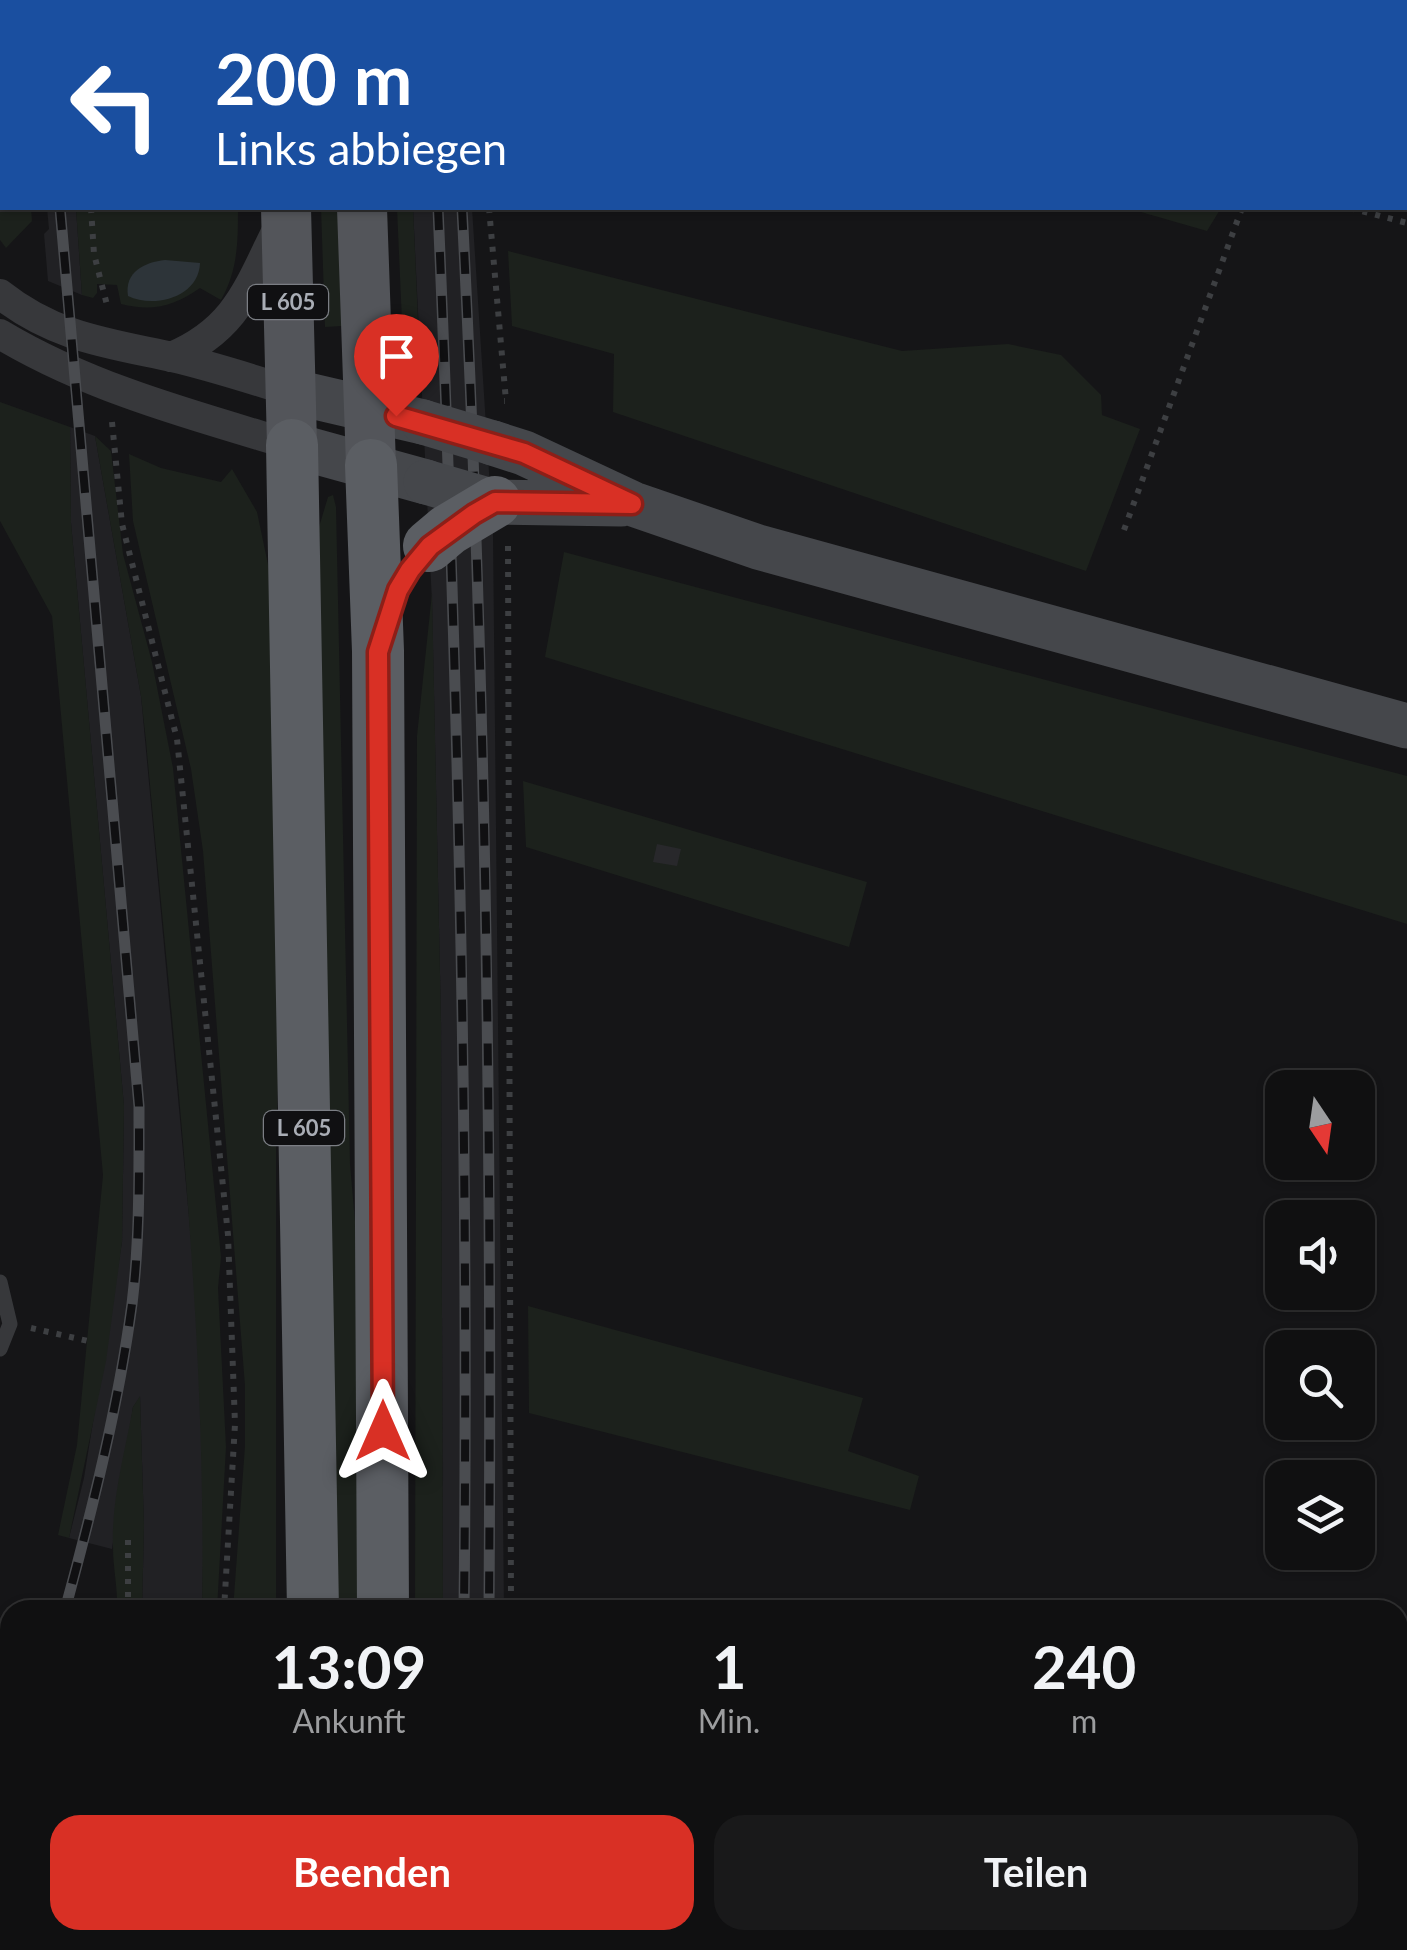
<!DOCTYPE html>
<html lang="de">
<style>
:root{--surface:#101011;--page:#19191a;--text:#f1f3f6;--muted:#9c9d9f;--line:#303031;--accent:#d93025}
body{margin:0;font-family:Lato,sans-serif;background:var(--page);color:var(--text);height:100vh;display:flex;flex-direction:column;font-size:38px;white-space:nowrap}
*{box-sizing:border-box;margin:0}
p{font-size:32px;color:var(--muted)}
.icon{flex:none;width:55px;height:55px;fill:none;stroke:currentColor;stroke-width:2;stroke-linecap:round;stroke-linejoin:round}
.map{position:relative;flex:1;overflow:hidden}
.details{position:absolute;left:0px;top:1600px;width:1408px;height:350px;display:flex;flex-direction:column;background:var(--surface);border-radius:30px 30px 0 0;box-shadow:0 2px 8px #0004,0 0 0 2px var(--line)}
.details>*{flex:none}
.banner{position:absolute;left:0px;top:0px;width:1408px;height:210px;box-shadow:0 2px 8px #0004,0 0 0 2px var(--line);background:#1a4fa0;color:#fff;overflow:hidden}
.needle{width:65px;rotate:167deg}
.tools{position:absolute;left:1265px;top:1070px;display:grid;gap:20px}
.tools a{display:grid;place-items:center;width:110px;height:110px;border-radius:20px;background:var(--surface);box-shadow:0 2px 8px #0004,0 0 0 2px var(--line);font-size:50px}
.pin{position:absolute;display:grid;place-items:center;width:85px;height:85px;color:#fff;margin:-102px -42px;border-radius:50% 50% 50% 0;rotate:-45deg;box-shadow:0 0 10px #0007}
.pin .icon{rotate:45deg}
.me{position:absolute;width:110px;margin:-55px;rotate:0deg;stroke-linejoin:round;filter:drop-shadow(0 0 8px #0008)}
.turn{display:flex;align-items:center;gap:35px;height:210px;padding:0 50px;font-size:45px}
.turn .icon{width:130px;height:130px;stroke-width:2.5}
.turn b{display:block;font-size:70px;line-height:85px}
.eta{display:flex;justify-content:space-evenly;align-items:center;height:170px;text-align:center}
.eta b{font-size:60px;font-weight:700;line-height:70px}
.primary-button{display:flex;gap:20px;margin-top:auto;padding:20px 50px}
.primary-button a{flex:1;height:115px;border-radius:30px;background:var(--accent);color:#fff;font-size:40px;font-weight:700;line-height:115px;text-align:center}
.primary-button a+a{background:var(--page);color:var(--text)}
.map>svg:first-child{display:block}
</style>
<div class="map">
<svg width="1407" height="1950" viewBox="0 0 1407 1950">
<rect width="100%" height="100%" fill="#151517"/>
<path fill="#212124" d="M47 208H76L82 295 48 281 44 234 49 229Z
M413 208H472L493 534 504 1610H443L441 1021 432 602Z
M70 427 95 436 141 696 197 1304 204 1522 202 1610H142L144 1526 140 1397 133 1407 112 1549 69 1538 84 1478 122 1242 124 1106 71 523Z"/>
<path fill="#1c211c" d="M0 0 18 2H2V208H31L32 221 6 248 0 240Z
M76 208H238C238 242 238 270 221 300L200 288C174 306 153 312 121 304L117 285 97 284V293L93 298 82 295Z
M321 208H338L342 326 325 327Z
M397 208H413L418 320 402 322Z
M1127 208H1221L1207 231Z
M508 251 902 351 1008 344 1061 355 1101 395 1102 415 1140 429 1086 571 613 412 614 354 512 326Z
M0 402 70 427 71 523 124 1106 122 1242 106 1361 69 1538 58 1535 77 1445 103 1175 52 616 0 521Z
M95 436 111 451 123 554 152 662 173 768 221 1257 218 1288 226 1447 217 1610H202C207 1318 172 1031 146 741L141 696Z
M129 454 161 468 221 482 232 469 257 512 274 593 282 934 276 1148V1610H233L245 1446V1386L203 851 191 769 133 521Z
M333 495 336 507 350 1164 360 1279V1610H329L319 527 328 497Z
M564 552 1407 776V924L545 657Z
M432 593 441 1021 443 1610H415L417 736Z
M523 781 867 882 849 947 526 847Z
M528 1306 863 1398 848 1451 919 1476 910 1510 529 1413Z
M140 1396 144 1526 142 1610H117C118 1588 113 1569 113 1547 111 1501 125 1452 133 1407Z"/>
<path fill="#2d3439" d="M165 260 200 263C199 297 154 309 128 296 124 272 145 262 165 260Z"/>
<path fill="#28282b" d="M657 844 681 849 677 866 653 862Z"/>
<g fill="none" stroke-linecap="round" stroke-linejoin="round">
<path stroke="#3d3f42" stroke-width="6" stroke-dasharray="5 8" stroke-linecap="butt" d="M78 0V2
M480 0 481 2
M613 0 622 2
M1215 0 1224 2
M91 208 94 254 108 309
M489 208 506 401H504
M1350 208 1407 223
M112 422 122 524 177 739 228 1235 235 1424 224 1610
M1124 530 1242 208
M508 546 511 1610
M31 1328 88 1341
M128 1610V1538
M1398 1807 1407 1761
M112 1950V1940
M221 1950 222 1940
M512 1950V1940
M1367 1950 1369 1940"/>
<path stroke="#37383b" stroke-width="15" d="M0 1282 10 1324 0 1349"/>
<path stroke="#37383b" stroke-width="30" d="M0 294C54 337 107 343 172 357 212 366 251 379 290 391
M0 334C90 388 192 415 292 445
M171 357C238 329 249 285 280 224"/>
<path stroke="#45474b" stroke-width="45" d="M290 391 423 422
M493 443 524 453 633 504 758 547 1407 726
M292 445 426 482
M495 502 621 504"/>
<path stroke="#53555a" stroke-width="50" d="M275 0V2
M353 0V2
M286 208 292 445
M362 208 371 465"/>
<path stroke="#5b5e63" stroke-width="52" d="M292 445 313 1610
M371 465 378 651 383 1610
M307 1950V1940
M377 1950V1940"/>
<g stroke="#4a4c50" stroke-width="11">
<path id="rail" d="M42 0 43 2
M429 0 430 2
M451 0V2
M60 208 139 1106C139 1172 140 1238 132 1304 118 1408 92 1510 65 1610
M438 208C458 675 469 1142 464 1610
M462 208C486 675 492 1142 489 1610
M0 1777 10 1755
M460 1950V1940
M486 1950V1940"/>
</g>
<use href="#rail" stroke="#101012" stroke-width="8" stroke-dasharray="22" stroke-linecap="butt"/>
<path stroke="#45474b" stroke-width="45" d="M423 422 493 443
M426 482 495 502"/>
<path stroke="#5b5e63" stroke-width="52" d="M429 546 448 530 495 502"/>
</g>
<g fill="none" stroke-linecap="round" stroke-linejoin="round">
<g stroke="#8d1f18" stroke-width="25">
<path id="route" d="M383 1431 378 652 398 590 410 570 430 546 474 514 495 502 632 504 524 453 396 416"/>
</g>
<use href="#route" stroke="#d93025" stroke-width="18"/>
</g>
<g text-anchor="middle" stroke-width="10" stroke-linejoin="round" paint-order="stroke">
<g fill="#101012" stroke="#7b7e84" stroke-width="2.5">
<rect x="248" y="285" width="80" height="34" rx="8"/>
<rect x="264" y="1111" width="80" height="34" rx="8"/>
</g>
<g font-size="22" font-weight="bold" fill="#a9adb5">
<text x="288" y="310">L 605</text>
<text x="304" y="1136">L 605</text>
</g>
</g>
</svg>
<div class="tools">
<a><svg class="needle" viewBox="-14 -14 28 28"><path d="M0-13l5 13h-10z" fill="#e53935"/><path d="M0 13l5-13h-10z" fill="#9c9d9f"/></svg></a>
<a><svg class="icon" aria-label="sound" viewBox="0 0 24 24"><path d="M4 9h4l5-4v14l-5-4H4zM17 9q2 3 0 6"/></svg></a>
<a><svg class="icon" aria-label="search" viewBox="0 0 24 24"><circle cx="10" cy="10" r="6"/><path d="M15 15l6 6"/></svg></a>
<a><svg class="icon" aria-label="layers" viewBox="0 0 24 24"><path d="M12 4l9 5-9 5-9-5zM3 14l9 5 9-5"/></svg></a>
</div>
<div class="pin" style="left:396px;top:416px;background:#d93025"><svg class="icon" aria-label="arrive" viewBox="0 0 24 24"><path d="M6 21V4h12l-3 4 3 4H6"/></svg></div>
<svg class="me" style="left:383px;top:1431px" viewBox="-20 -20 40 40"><path d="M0-17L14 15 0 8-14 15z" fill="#d93025" stroke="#fff" stroke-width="4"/></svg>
<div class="banner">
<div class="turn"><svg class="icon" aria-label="left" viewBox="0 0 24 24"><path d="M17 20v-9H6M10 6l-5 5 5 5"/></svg><div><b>200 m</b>Links abbiegen</div></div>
</div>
<section class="details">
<div class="eta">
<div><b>13:09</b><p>Ankunft</p></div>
<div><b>1</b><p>Min.</p></div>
<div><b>240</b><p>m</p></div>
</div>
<div class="primary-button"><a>Beenden</a><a>Teilen</a></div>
</section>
</div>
